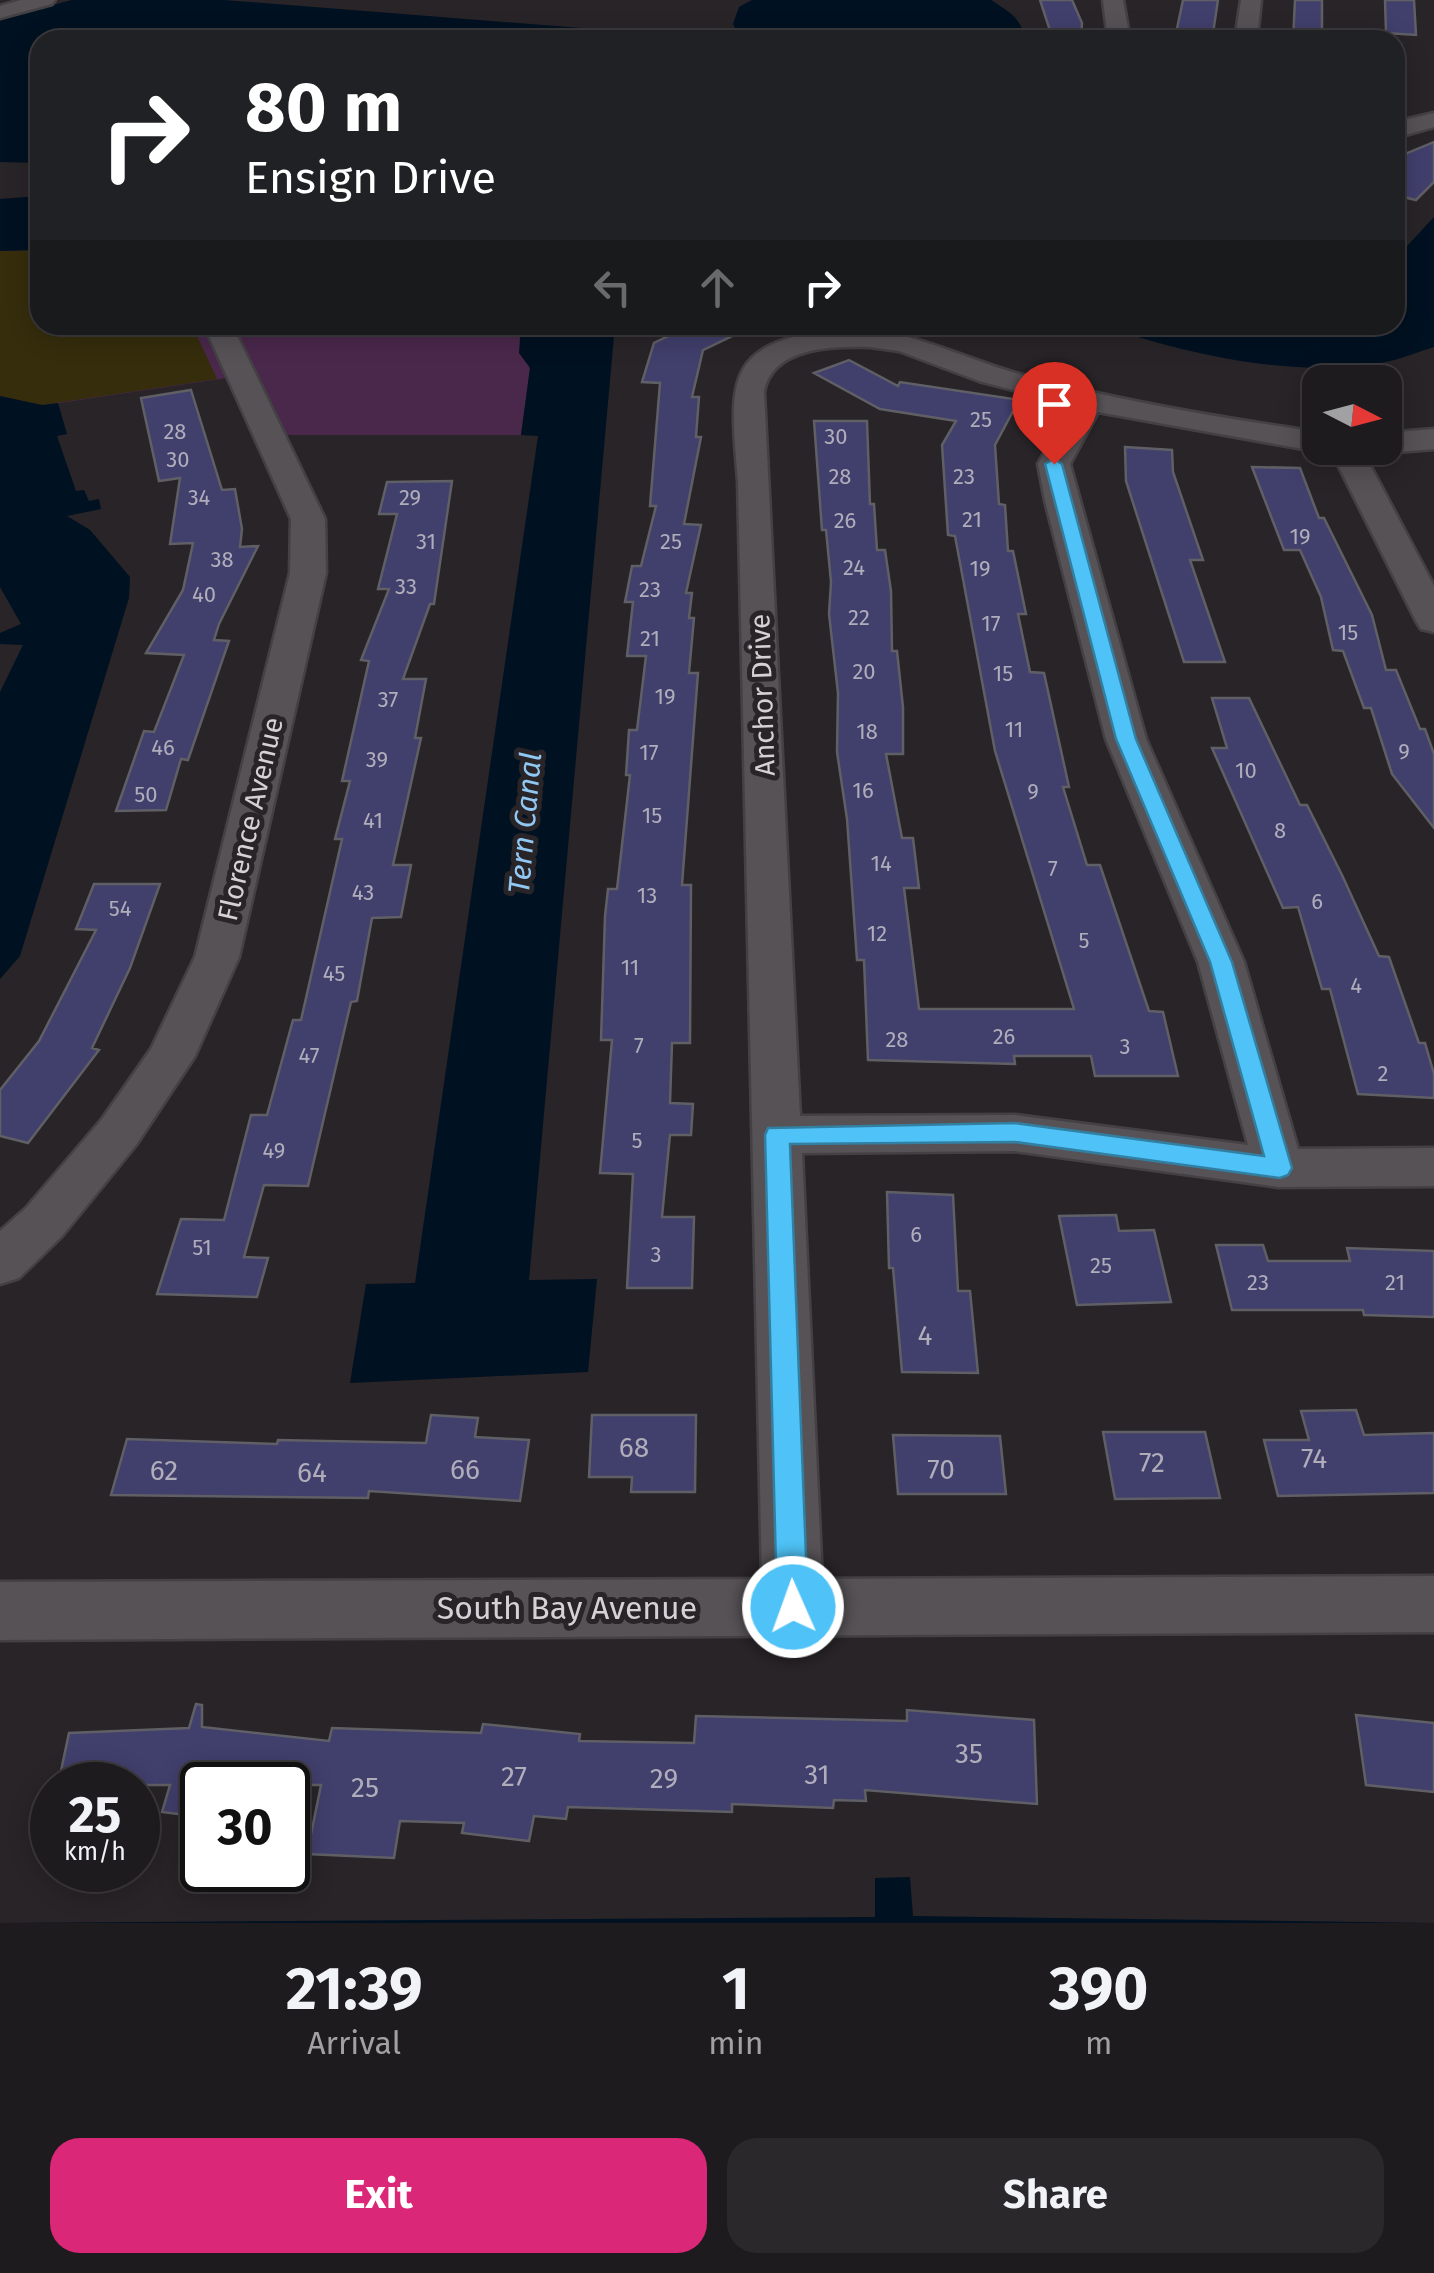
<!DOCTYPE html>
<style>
:root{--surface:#1e1b1e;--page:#2b282b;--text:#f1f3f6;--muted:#a1a1a4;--line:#3c393c;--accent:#db2777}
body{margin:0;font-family:"Fira Sans",sans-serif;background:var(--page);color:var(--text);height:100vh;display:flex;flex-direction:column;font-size:38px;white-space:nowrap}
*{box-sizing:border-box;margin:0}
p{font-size:32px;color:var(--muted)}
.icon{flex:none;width:55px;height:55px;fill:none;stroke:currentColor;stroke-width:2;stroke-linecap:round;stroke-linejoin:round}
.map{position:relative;height:1923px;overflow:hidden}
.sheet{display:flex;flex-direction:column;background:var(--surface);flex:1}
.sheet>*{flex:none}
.banner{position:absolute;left:30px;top:30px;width:1375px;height:305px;border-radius:30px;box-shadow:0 5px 25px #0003,0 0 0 2px var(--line);background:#202124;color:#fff;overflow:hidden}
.needle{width:65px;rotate:96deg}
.buttons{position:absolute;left:1302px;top:365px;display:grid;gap:20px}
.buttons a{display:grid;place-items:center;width:100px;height:100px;border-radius:20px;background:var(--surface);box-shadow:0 5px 25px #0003,0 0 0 2px var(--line);font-size:50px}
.speed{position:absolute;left:30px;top:1762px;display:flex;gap:20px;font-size:50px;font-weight:700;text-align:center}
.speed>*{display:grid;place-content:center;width:130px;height:130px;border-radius:50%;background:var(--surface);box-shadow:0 5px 25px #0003,0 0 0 2px var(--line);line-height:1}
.speed small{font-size:25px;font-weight:400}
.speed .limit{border:5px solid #111;border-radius:15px;background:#fff;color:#111}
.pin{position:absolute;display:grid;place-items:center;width:85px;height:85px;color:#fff;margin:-102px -42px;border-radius:50% 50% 50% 0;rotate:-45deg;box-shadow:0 0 10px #0007}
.pin .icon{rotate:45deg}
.me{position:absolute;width:110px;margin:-55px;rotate:358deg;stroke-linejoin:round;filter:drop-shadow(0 0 8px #0008)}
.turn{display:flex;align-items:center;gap:35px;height:210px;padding:0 50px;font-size:45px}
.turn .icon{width:130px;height:130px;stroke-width:2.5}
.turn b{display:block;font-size:70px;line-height:85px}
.lanes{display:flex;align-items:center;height:95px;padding:0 50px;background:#0003;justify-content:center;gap:50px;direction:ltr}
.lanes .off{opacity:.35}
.eta{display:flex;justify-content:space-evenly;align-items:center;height:170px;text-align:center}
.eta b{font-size:60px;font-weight:700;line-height:70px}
.primary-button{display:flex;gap:20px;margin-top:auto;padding:20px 50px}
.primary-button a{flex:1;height:115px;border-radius:30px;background:var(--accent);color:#fff;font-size:40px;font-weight:700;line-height:115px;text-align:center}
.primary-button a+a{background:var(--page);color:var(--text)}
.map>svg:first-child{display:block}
</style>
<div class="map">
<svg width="1434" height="1923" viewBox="0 0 1434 1923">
<rect width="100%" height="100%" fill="#282428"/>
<path fill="#4a284c" d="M40 250V325H521L519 336 530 368 521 435H278L254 374 46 405 0 396V251Z"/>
<path fill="#352d0c" d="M40 250V325H192L217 379 42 405 0 396V251Z"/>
<path fill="#001121" d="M72 0H224L735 40H40V163L0 162V19Z
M752 0H991C1006 10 1025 19 1023 40H741L733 24 739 7Z
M40 196V250L0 251V199Z
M1434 217V347C1419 351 1405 358 1390 361 1305 381 1182 354 1102 325H1395V259Z
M521 325H615L529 1280 597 1279 588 1372 350 1383 366 1284 415 1283 538 436 521 435 530 368 519 353Z
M0 396 42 405 58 403 67 434 57 436 76 491 84 490 89 501 99 499 101 509 67 516 90 530 130 577 129 598 20 956 0 979V692L23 645 0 644V633L21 624 0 587Z
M910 1877 913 1916 1434 1923H0L875 1917V1878Z"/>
<path fill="#413f6c" stroke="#5f5f65" stroke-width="2.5" d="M1040 0H1072L1082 23 1081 40H1053Z
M1183 0H1218L1212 40 1175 38Z
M1295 0H1322V40H1293Z
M1385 0H1414L1416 35 1386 33Z
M1434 142V182L1416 200 1395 195V158Z
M691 325H755L703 350 692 397H699L696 437H701L684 524 701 525 686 593H692L689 618H694L689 673H698L682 885H691L690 1043H672L670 1103 693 1104 691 1135H670L662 1217H694L692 1288H627L633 1174 600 1173 612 1040H601L605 916 608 889H617L630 775H626L629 730H637L646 656H627L633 602H625L632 566H641L656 506H650L660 383 642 382 654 343Z
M849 360 898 386 900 382 1019 400 995 445 999 504 1005 505 1008 551H1013L1026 614H1018L1030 672 1044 673 1069 787H1063L1087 865H1100L1149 1011 1163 1012 1178 1076H1095L1091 1056H1014L1015 1064 868 1060 864 960H857L847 819 837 752 838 693 829 614 831 582 826 530H822L814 421H867L870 504H874L877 550H885L891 591 892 651H897L903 707V754H886L902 838H913L919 888H904L919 1009H1074L995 751 955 536 948 535 942 445 956 421 880 409 814 373Z
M191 390 222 490 235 489 242 529 240 547 258 546 219 624 214 640 229 641 188 760 181 759 166 810 116 811 144 731 154 732 184 655 146 653 183 590 193 543 170 544 180 478 159 481 141 398Z
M1125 447 1172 450 1173 472 1203 560H1190L1225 662H1184L1126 481Z
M1252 467 1300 468 1319 518H1324L1372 615 1386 670H1396L1420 729H1425L1434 754V828L1392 774 1371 708H1364L1343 651 1333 650 1321 597 1300 550H1284Z
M452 481 434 604H430L403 679H426L415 738H421L393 865H411L401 917 372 918 357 1001 351 1002 308 1186 264 1185 244 1257 268 1258 257 1297 157 1294 181 1219 224 1220 251 1115H267L293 1020H301L342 839H335L350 781H342L369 661 361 660 389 589H378L397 514H379L387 482Z
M1212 698H1249L1300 805H1307L1342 875 1379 956 1389 957 1419 1043H1425L1434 1074V1098L1358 1094 1330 989H1322L1298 907 1283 908 1212 748H1227Z
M94 884H160L130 968 92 1048 99 1050 28 1143 0 1136V1090L39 1041 96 930 76 929Z
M887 1192 953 1195 958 1291H970L978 1373 902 1372 893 1268H889Z
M1116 1215 1119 1231 1154 1230 1171 1302 1077 1305 1059 1216Z
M1216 1245H1263L1268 1261H1350L1347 1248 1434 1251V1317L1364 1315 1363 1310H1232Z
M1356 1410 1364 1435 1434 1433V1493L1278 1496 1264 1440H1309L1301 1411Z
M431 1415 478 1418 475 1437 529 1440 520 1501 369 1491 368 1498 111 1495 127 1439 277 1444 278 1440 426 1443Z
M592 1415H696L695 1492H631L632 1477H589Z
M1103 1432H1205L1220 1498 1115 1499Z
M893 1435 1000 1436 1006 1494H898Z
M196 1704 202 1705V1727L329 1741 332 1728 481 1733 483 1724 580 1734 579 1741 694 1743 696 1716 907 1721V1710L1034 1720 1037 1804 865 1790 866 1801 834 1800 833 1808 732 1804V1812L568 1807 566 1819 534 1816 529 1841 462 1833 464 1823 400 1821 394 1858 307 1854 321 1785H202V1817L162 1812 170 1785H58L69 1733 189 1728Z
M1356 1715 1434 1723V1792L1366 1785Z"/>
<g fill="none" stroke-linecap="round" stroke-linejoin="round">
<g stroke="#444144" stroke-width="5">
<path id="minor" d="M21 0H55L52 4 0 18V6Z
M1103 0H1123L1130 40H1108Z
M1241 0H1261L1257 40H1235Z
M1434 113V127L1395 138V122Z
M204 325H232L325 519 326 573 239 957 195 1056 136 1145 62 1236 19 1278 0 1284V1231L26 1208 102 1119 151 1049 195 957 290 573 291 519Z
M843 329C907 327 959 357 1019 374 1118 401 1219 418 1320 432V448H1361L1434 586V632L1421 629 1416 621 1330 449 1320 452 1098 412 1070 464 1146 739 1244 962 1298 1149 1434 1148V1186L1279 1187 1015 1151 802 1153 822 1579 1434 1576V1632L0 1640V1582L762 1579 738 481C729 377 724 341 843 329ZM870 347 899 351 979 381 1071 405 1038 464 1045 501 1106 739 1198 962 1248 1145 1015 1115 800 1116 764 392C772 347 832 346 870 347Z
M1434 429V449L1385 453 1372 448H1385V433Z"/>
</g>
<use href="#minor" fill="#565256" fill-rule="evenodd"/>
</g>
<path fill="#4fc3f7" stroke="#337fa1" stroke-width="2.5" d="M1054 459 1062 464 1136 739 1232 962 1292 1168 1288 1175 1280 1178 1015 1142 790 1144 808 1607 804 1617 793 1621 782 1617 777 1607 765 1135 768 1128 1015 1123 1264 1156 1210 962 1116 739 1045 464Z"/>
<g text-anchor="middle" stroke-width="10" stroke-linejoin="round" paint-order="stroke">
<g font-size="22" fill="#b0adbb">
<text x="981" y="427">25</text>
<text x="175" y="439">28</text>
<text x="836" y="444">30</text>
<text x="178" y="467">30</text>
<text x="840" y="484">28</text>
<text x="964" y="484">23</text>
<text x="199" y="505">34</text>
<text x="410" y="505">29</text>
<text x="972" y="527">21</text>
<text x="845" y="528">26</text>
<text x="1300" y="544">19</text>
<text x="426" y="549">31</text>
<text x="671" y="549">25</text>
<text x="222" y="567">38</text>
<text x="854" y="575">24</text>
<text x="980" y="576">19</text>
<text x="406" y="594">33</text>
<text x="650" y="597">23</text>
<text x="204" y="602">40</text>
<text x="859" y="625">22</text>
<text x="991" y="631">17</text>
<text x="1348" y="640">15</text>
<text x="650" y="646">21</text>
<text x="864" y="679">20</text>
<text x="1003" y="681">15</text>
<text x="665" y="704">19</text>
<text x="388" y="707">37</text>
<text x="1014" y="737">11</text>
<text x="867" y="739">18</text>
<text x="163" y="755">46</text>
<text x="1404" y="759">9</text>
<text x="649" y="760">17</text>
<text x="377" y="767">39</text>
<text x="1246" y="778">10</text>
<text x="863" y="798">16</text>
<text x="1033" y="799">9</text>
<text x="146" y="802">50</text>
<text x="652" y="823">15</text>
<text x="373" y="828">41</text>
<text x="1280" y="838">8</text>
<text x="881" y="871">14</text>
<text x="1053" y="876">7</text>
<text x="363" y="900">43</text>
<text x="647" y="903">13</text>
<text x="1317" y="909">6</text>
<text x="120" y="916">54</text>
<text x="877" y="941">12</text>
<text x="1084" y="948">5</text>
<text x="630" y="975">11</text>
<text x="334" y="981">45</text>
<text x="1356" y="993">4</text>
<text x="1004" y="1044">26</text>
<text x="897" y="1047">28</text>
<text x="639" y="1053">7</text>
<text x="1125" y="1054">3</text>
<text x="309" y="1063">47</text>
<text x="1383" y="1081">2</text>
<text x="637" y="1148">5</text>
<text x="274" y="1158">49</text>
<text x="916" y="1242">6</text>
<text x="202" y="1255">51</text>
<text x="656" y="1262">3</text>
<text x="1101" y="1273">25</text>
<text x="1258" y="1290">23</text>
<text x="1395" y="1290">21</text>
</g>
<g font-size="28" fill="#d5d2d5" stroke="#282428">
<text transform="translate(762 695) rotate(-92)" y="10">Anchor Drive</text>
<text transform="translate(250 819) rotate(-77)" y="10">Florence Avenue</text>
</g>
<g font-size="28" fill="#b0adbb">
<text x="925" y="1345">4</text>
<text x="634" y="1457">68</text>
<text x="1314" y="1468">74</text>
<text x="1152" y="1472">72</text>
<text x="465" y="1479">66</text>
<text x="941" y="1479">70</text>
<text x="164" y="1480">62</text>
<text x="312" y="1482">64</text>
<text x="969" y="1763">35</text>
<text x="817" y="1784">31</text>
<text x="514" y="1786">27</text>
<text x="664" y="1788">29</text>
<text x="365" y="1797">25</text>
</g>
<g font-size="30" font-style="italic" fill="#90c8f3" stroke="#282428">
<text transform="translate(525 823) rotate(-85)" y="10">Tern Canal</text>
</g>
<g font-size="32" fill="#d5d2d5" stroke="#282428">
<text x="567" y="1619">South Bay Avenue</text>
</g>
</g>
</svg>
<div class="buttons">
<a><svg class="needle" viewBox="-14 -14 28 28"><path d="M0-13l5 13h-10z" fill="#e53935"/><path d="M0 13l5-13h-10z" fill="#a1a1a4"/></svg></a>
</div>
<div class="speed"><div>25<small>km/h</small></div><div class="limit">30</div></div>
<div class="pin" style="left:1054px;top:464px;background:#d93025"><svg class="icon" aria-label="arrive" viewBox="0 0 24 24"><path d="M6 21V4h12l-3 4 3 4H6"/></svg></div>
<svg class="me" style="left:793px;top:1607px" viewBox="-20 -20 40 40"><circle r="17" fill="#4fc3f7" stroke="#fff" stroke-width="3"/><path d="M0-11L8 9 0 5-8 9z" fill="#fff"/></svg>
<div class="banner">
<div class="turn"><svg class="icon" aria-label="right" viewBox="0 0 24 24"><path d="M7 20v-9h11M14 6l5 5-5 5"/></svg><div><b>80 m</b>Ensign Drive</div></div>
<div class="lanes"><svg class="icon off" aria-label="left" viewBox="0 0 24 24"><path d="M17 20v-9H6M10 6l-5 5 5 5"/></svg><svg class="icon off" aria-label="ahead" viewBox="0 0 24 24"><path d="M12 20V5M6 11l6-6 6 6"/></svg><svg class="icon" aria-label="right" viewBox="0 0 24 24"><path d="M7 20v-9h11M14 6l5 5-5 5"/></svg></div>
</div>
</div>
<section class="sheet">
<div class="eta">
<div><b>21:39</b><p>Arrival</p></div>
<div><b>1</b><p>min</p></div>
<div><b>390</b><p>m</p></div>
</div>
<div class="primary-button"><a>Exit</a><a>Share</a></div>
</section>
